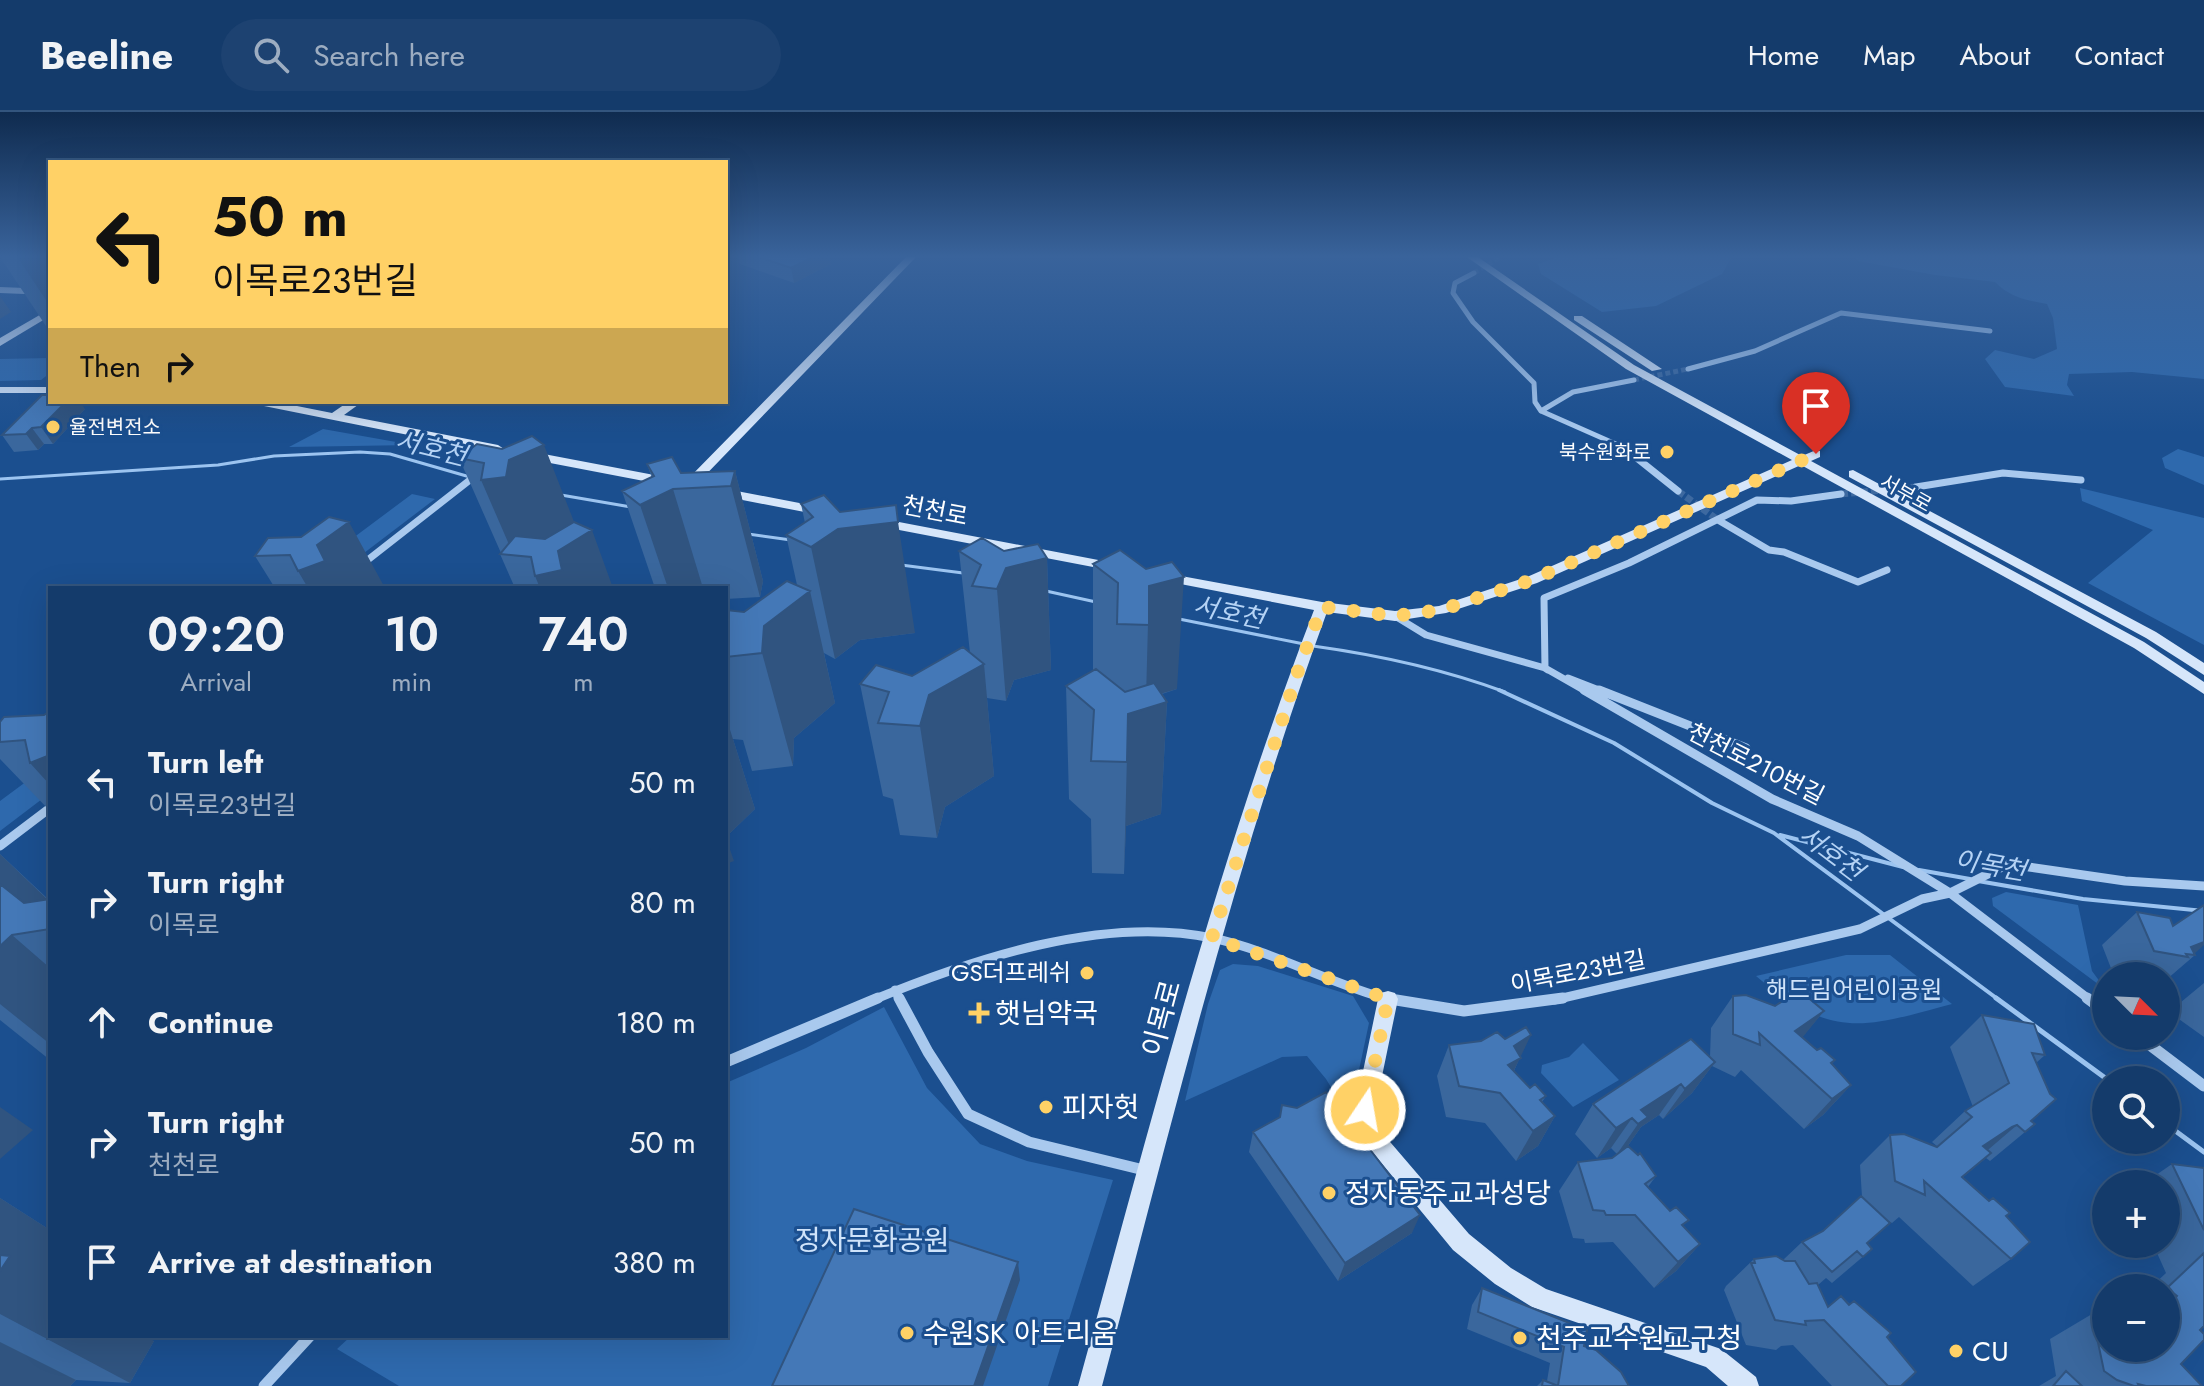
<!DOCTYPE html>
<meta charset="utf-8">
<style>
:root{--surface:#143b6b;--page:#1d4271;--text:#f1f3f6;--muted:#9dadc1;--line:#33557e}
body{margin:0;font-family:Jost,"Noto Sans KR",sans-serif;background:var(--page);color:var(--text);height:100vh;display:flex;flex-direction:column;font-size:30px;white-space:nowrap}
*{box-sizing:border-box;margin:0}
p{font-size:26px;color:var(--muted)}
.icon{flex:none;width:44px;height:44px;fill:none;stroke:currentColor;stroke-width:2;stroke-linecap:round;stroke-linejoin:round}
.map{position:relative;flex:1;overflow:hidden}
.drawer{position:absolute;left:48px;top:474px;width:680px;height:752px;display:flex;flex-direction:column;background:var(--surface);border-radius:0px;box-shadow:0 8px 32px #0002,0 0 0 2px var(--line)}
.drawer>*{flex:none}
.hud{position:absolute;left:48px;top:48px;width:680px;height:244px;border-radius:0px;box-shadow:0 8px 32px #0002,0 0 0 2px var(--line);background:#ffd166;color:#111;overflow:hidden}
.needle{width:52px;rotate:114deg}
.tools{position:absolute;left:2092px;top:850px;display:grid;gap:16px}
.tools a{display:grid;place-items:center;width:88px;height:88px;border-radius:50%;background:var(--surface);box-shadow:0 8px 32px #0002,0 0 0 2px var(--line);font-size:40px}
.pin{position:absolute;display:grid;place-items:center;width:68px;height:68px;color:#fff;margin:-82px -34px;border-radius:50% 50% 50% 0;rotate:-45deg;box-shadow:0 0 8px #0007}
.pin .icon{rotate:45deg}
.me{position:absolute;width:88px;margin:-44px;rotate:12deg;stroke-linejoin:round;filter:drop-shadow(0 0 6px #0008)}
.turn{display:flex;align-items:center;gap:28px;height:168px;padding:0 32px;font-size:36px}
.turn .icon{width:104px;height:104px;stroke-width:2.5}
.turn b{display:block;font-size:56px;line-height:68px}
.then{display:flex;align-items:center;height:76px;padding:0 32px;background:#0003;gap:16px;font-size:30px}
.eta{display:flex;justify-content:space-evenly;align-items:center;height:136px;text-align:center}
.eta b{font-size:48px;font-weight:600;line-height:56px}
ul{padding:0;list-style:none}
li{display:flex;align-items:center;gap:24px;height:120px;padding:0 32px}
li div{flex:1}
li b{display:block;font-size:30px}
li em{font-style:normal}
header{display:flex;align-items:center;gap:48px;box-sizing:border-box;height:112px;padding:0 40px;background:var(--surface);border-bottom:2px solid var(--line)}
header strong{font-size:38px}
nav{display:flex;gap:44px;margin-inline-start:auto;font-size:28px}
.search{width:560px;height:72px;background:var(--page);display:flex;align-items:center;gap:20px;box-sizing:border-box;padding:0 28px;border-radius:44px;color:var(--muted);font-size:30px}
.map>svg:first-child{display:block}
</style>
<header>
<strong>Beeline</strong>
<div class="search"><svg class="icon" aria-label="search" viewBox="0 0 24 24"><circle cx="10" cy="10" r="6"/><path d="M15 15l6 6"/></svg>Search here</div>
<nav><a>Home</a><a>Map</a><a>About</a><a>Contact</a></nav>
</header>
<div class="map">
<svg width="2204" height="1274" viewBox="0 0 2204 1274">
<rect width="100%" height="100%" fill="#1b4f8f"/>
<path fill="#2e69ad" d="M1637 143H1733L1722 162 1656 194 1602 200 1541 162 1538 152 1561 144 1611 148Z
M1854 143H2204V267L2132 260 2069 262 2067 273 2074 284 2005 275 1985 247 1995 238 2034 247 2057 237 2053 206 2047 192C2026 188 2011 186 1995 170L1935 163 1858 149Z
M50 246V261L41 268 0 269V247Z
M323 317 413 333 289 335Z
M2178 337 2204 345V373L2165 356 2162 346Z
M2080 376 2204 406V533L2088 471 2153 418 2082 389Z
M412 382 435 387 318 476H286Z
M50 652V681L0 719V689Z
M2006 780 2078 793 2092 859 2106 878 1993 794 1992 786Z
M1846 843H1890L1952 892C1863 916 1832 928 1756 864Z
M1233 852 1258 854 1353 884 1369 911 1349 1005 1326 967 1307 944 1282 945 1185 989 1208 892 1220 858Z
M884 895 927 976 980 1032 1027 1049 1113 1068 1048 1274H399L337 1237 351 1224H726V971L806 936Z
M1583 931 1619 968 1573 995 1541 961 1542 953 1569 945Z"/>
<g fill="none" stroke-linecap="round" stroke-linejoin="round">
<path stroke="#9cc4f0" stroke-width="3" d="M0 367 218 353 274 344 360 340 390 342 470 365
M561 383 631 395
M748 422 791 428
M901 453 963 461
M1046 479 1096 490
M1179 507 1304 532
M1313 534C1378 543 1443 557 1505 580"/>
<path stroke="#9cc4f0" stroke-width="4" d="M1499 578 1614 631 1712 691 1774 721 1999 888
M1780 723 1903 755
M1919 758 1970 767
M1978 769 2083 787 2204 799"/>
<path stroke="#9cc4f0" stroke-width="5" d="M1996 886 2108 968
M2166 1012 2204 1040"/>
<path stroke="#3d69a0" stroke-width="5" stroke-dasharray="5 3" stroke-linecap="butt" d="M1474 161 1504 143
M1634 268 1688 257"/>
<path stroke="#3d69a0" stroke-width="7" stroke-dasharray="7 3" stroke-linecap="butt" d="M1678 379 1718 408
M1841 382 1916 375"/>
<path stroke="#a9c9ee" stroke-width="5" d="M1474 161 1455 171 1453 181 1473 210 1534 271 1535 290 1541 299 1627 337
M1688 257 1755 239 1841 201 1990 219
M1541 299 1573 280 1634 268"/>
<path stroke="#a9c9ee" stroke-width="7" d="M1623 335 1678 379
M1916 375 2003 361 2081 368
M1718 408 1769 438 1784 440 1858 470 1887 458
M360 454 475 364
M1395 504 1426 523 1545 556 1587 580
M1548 558 1545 556 1544 486 1629 451 1757 388 1791 389 1841 382
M1568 566 1604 580"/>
<path stroke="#a9c9ee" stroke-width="9" d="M1584 578 1772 687 1858 724 1950 781 2090 888
M1599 578 1746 636
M0 734 50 696
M895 878 900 888
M873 888C973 847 1103 803 1212 826 1271 838 1332 873 1391 888
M1554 888 1860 817 1922 787 1950 781 2008 752 2125 769 2204 774"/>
<path stroke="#a9c9ee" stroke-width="11" d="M899 886 928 940 968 1002 1029 1030 1148 1059
M1384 886 1464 899 1563 886
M2087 886 2106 900
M2138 924 2204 974
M726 950 878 886
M264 1274 310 1224"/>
<path fill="#d6e6fa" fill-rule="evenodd" d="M908 143H918L692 377H684V371Z
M1464 143H1475L1634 253 1802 344 1816 338 1820 339V345L1811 349 2144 530 2204 570V582L2134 536 1801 353 1537 471 1446 501 1395 509 1327 500C1234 752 1171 1015 1102 1274H1078C1150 1014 1217 750 1314 498L1165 469 1160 468 1158 465 1160 462 1165 461 1322 490 1395 499 1439 494 1527 465 1792 348 1626 257Z
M0 175 50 177V183L0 181Z
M50 197V204L0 234V226Z
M1574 204H1582L1662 257 1652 259 1574 208Z
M0 275H50V281H0Z
M253 290H277L332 301 348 290H362L344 303 498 333 504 337 498 341 259 293Z
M528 339 670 366 676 370 670 374 524 346V340Z
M1853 358 2156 520 2204 551V563L2146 526 1849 365V359Z
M721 376 820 395 826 399 820 403 717 383V377Z
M878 406 1114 451 1121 455 1114 459 873 413 871 410Z
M1388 879 1395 881 1398 887 1375 998 1385 1024 1469 1122 1511 1156 1546 1177 1721 1237 1756 1265 1759 1274H1728L1706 1255 1532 1195 1495 1172 1453 1138 1370 1037 1355 998 1378 887 1381 881Z"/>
</g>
<path fill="#3a679d" d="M0 143H50V220L0 145Z
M738 143H829L831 152 794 171 740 152Z
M85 297 53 332H44L38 338 14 340 2 323Z
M502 337 574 410 613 476H515L500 442 501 441 459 346Z
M647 352 681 361 735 359 763 469 760 485 726 487V476H655L622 379 652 366Z
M824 383 915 521 860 528 835 547 824 541 835 591 794 626 793 654 752 659 743 628 733 627 755 697 726 725V498L744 500 797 473 786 423 805 411 801 392Z
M268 426 385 476H275L255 444Z
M1120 438 1177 577 1162 582 1167 590 1161 702 1126 714 1124 762 1092 761 1091 707 1069 687 1066 574 1093 559V452Z
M959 439H1004L1047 446 1051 558 1014 568 1006 589 987 586 994 664 945 695 937 726 900 723 893 687 883 684 860 572 912 564 970 541Z
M50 599V699L0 647V610L44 603Z
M0 742 48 787H50V948L0 908Z
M2137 800 2173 814 2195 843 2166 868V864H2114L2102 833Z
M2204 871V925L2169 900Z
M1733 884 1775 894 1824 899 1802 925 1817 938 1835 948 1832 952 1851 973 1823 1003 1804 1017 1741 958 1735 965 1712 954 1692 981 1663 1007 1659 1003 1641 1015 1627 1035 1656 1064 1648 1075 1700 1132 1676 1159 1654 1176 1613 1130 1585 1131 1584 1127 1573 1126 1559 1079 1578 1050 1612 1046 1617 1042 1611 1036 1597 1046 1575 1022 1593 992 1710 945 1711 916Z
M1982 903 2045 943 2036 951 2031 1009 2025 1020 1990 1049 1986 1046 1963 1065 2006 1104 2011 1147 1973 1174 1899 1105 1892 1111 1888 1109 1867 1131 1872 1137 1832 1171 1826 1166 1818 1173 1828 1195 1841 1184 1887 1225 1901 1274H1832L1793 1233 1781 1234 1776 1238 1746 1233 1724 1178 1726 1174 1754 1147 1783 1148 1802 1130 1823 1119 1862 1085 1860 1053 1890 1023 1938 1035 1932 1030 1965 999 1973 995 1950 935Z
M1449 933 1520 945 1514 959 1530 976 1546 984 1542 990 1555 1004 1538 1034 1516 1049 1485 1011 1446 1005 1437 964Z
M1253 1020 1412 1121 1338 1169 1249 1040Z
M2172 1052 2204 1056V1215L2200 1218 2181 1252 2202 1274H2039L2056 1264 2050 1227 2092 1202 2166 1236V1176H2150L2166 1161 2153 1132H2166V1072H2143Z
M0 1086 50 1118V1224L154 1229 130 1271 76 1268 70 1274H0Z
M1482 1176 1584 1234 1629 1274H1537L1543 1268 1547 1269 1550 1251 1467 1217 1472 1193Z"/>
<path fill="#305480" d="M16 143H50V194Z
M817 143H829L831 152 794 171 791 156Z
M0 184 11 200 0 207Z
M66 290H80L85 297 53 332 41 315Z
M32 316 44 332 38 338 26 322Z
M544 333 580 425 592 418 613 476H540L535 464 531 445 514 444 481 368 509 348Z
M735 359 763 469 760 485 731 374Z
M673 377 703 476H668L640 393Z
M349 410 385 476H308L298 459 317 433Z
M898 410 915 521 860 528 835 547 811 435 838 417Z
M1047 446 1051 558 1014 568 1006 589 997 477 1006 456Z
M1184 465 1177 577 1146 586 1149 474Z
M810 479 835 591 794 626 793 654 762 541 764 514Z
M984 552 994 664 945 695 937 726 920 614 929 583Z
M1167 590 1161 702 1126 714 1124 762 1128 602Z
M726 605 755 697 726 725Z
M50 643V673L30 651Z
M726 726 734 749 726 752Z
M0 742 50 790 12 823 50 856V932L0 892Z
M2204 830V833L2193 843 2186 842 2191 835Z
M1824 899 1798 931 1795 919Z
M1531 923 1505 977 1499 981 1514 934Z
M1715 950 1692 981 1663 1007 1685 977Z
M1681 972 1659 1003 1641 1015 1627 1035 1617 1042 1638 1012 1641 998Z
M1851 973 1823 1003 1804 1017 1832 987Z
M0 995 33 1018 0 1047Z
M1555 1004 1538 1034 1516 1049 1533 1019Z
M1632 1006 1611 1036 1597 1046 1616 1016Z
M2017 1013 1982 1043 1983 1034 2012 1015Z
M0 1086 50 1118V1224H146L154 1229 130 1271 0 1202Z
M1420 1103 1412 1121 1338 1169 1345 1151Z
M1700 1132 1676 1159 1654 1176 1678 1150Z
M1018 1150 1020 1168 983 1274H974Z
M0 1230 76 1268 70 1274H0Z"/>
<path fill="#4478b7" stroke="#305480" stroke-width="2" d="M753 143H817L791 156Z
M42 283H50V290H66L41 315 32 316 26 322 2 323Z
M532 324 544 333 509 348 506 365 481 368 484 351 459 346 477 332 502 337Z
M672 345 681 361 735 359 731 374 673 377 640 393 622 379 654 364 647 352Z
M824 383 840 400 896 393 898 410 838 417 811 435 786 423 813 405 801 392Z
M329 405 349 410 317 433 325 449 298 459 290 443 255 444 268 426 301 425Z
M574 410 592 418 558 439 562 458 535 464 531 445 500 442 515 424 545 427Z
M982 426 1004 439 1038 432 1047 446 1006 456 997 477 972 474 981 453 959 439Z
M1120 438 1146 457 1172 450 1184 465 1149 474V513L1117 512 1118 471 1093 452Z
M787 469 810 479 764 514 762 541 726 545V498L744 500Z
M963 535 984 552 929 583 920 614 878 611 889 580 860 572 876 553 912 564Z
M1096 557 1125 580 1154 571 1167 590 1128 602 1127 650 1091 649 1094 598 1066 574Z
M50 599V643L30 651 25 628 0 630V610L4 605 44 603Z
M0 772 24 791 50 787V817L12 823 0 834Z
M2204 793V830L2191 835 2195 843 2186 842 2188 845 2154 839 2137 800 2170 806 2173 814Z
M1799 878 1824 899 1795 919 1817 938 1821 936 1835 948 1831 951 1851 973 1832 987 1759 921 1760 933 1733 922V884L1746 883 1775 894Z
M1982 903 2034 912 2045 943 2032 941 2050 982 2056 987 2031 1009 2035 1012 2025 1020 2017 1013 2012 1015 1983 1034 1991 1041 1962 1065 1989 1089 1993 1086 2010 1101 2006 1104 2030 1130 2011 1147 1924 1069 1925 1083 1895 1069 1890 1023 1904 1022 1937 1035 1972 1005 1965 999 2009 971Z
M1526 915 1531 923 1514 934 1521 946 1508 953 1530 976 1535 972 1546 984 1540 988 1555 1004 1533 1019 1500 981 1459 974 1449 933 1481 929 1497 920 1505 927Z
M1691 927 1715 950 1685 977 1681 972 1641 998 1648 1005 1638 1012 1632 1006 1616 1016 1593 992Z
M1326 980 1420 1103 1345 1151 1253 1020 1280 1005 1282 993 1297 996Z
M1628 1034 1638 1043 1640 1041 1656 1064 1645 1072 1670 1099 1676 1095 1689 1108 1682 1113 1700 1132 1678 1150 1635 1103H1606L1604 1099 1593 1098 1578 1050 1612 1046Z
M2172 1052 2204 1056V1118Z
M1861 1084 1890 1111 1867 1131 1872 1137 1863 1145 1857 1139 1832 1160 1802 1130 1823 1119Z
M854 1097 1018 1150 974 1274H772Z
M2204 1141V1214L2200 1218 2204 1222V1228L2181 1252 2202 1274H2146L2138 1272 2139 1274H2134L2117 1268 2104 1259 2092 1202 2103 1201 2106 1202V1236H2166V1198L2177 1184 2167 1176Z
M0 1143 10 1144 0 1159Z
M1776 1144 1785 1149H1795L1809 1172 1817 1171 1828 1195 1841 1184 1849 1193 1854 1189 1891 1221 1887 1225 1916 1260 1901 1274H1888L1824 1208 1805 1209 1806 1213 1775 1208 1751 1151H1755L1754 1147Z
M1482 1176 1587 1218 1584 1234 1596 1238 1621 1260 1629 1274H1542L1543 1268 1558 1274 1564 1235 1478 1200Z
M2066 1259 2082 1274H2053Z"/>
<linearGradient id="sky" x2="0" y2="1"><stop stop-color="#0f2b4f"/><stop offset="0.45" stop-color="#39639b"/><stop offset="1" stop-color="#39639b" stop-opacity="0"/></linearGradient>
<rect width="2204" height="321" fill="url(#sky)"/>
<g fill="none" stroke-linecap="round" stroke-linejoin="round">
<path stroke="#ffd166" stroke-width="14" stroke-dasharray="0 25.2" d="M1365 998 1388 887 1212 826 1299 556 1322 495 1395 504 1441 498 1532 468 1816 342"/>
</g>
<g fill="#ffd166" stroke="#1b4f8f" stroke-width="3">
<circle cx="53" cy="315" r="8"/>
<circle cx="1667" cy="340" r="8"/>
<circle cx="1087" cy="861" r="8"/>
<path d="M975 889h8v8h8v8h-8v8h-8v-8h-8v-8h8z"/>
<circle cx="1046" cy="995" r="8"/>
<circle cx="1329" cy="1081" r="8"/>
<circle cx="907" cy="1221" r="8"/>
<circle cx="1520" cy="1226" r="8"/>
<circle cx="1956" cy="1239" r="8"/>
</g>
<g text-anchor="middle" stroke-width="6" stroke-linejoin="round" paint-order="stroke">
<g font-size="20" fill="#fff" stroke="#1b4f8f" text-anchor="start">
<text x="69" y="322">율전변전소</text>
<text x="1651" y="347" text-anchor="end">북수원화로</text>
</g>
<g font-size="20" fill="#fff" stroke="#1b4f8f">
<text transform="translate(1906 381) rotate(29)" y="7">서부로</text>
</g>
<g font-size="24" fill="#fff" stroke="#1b4f8f">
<text transform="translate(935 399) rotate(11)" y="8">천천로</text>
<text transform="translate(1756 652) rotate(27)" y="8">천천로210번길</text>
<text transform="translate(1578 860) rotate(-11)" y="8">이목로23번길</text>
</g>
<g font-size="24" fill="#fff" stroke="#1b4f8f" text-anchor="end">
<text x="1071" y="869">GS더프레쉬</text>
</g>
<g font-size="24" fill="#cfe3fa" stroke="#1b4f8f">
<text x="1854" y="886">해드림어린이공원</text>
</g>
<g font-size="26" font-style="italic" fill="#b5d3f5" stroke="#1b4f8f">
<text transform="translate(431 336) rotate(14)" y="9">서호천</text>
<text transform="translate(1229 500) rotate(12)" y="9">서호천</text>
<text transform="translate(1831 741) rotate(37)" y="9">서호천</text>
<text transform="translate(1990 753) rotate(10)" y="9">이목천</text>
</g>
<g font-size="28" fill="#fff" stroke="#1b4f8f" text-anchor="start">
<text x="995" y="911">햇님약국</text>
<text x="1062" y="1005">피자헛</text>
<text x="1345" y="1091">정자동주교과성당</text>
<text x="923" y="1231">수원SK 아트리움</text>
<text x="1536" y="1236">천주교수원교구청</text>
<text x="1972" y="1249">CU</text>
</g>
<g font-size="28" fill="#fff" stroke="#1b4f8f">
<text transform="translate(1161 906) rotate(-75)" y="10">이목로</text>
</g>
<g font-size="28" fill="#cfe3fa" stroke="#1b4f8f">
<text x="872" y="1138">정자문화공원</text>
</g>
</g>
</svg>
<div class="tools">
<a><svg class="needle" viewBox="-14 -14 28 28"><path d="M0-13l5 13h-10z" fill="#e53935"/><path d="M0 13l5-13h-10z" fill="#9dadc1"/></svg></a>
<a><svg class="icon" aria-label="search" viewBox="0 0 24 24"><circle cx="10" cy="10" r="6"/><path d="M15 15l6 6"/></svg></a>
<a>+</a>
<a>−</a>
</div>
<div class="pin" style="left:1816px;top:342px;background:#d93025"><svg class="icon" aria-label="arrive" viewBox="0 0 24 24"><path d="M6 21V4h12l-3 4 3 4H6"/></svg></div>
<svg class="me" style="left:1365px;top:998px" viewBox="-20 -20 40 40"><circle r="17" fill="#ffd166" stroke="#fff" stroke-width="3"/><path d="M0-11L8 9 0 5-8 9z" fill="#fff"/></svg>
<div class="hud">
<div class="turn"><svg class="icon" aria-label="left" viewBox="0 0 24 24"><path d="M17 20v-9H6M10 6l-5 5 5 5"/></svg><div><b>50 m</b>이목로23번길</div></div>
<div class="then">Then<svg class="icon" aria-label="right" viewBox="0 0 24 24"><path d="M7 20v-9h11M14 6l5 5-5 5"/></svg></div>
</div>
<section class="drawer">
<div class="eta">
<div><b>09:20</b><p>Arrival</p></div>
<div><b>10</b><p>min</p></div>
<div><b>740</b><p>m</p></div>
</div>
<ul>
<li><svg class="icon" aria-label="left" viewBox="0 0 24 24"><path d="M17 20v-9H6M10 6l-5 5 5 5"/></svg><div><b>Turn left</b><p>이목로23번길</p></div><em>50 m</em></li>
<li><svg class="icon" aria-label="right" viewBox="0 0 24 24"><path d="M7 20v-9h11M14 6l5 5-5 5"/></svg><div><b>Turn right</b><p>이목로</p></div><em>80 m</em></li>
<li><svg class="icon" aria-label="ahead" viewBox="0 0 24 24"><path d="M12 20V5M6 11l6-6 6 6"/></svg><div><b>Continue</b></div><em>180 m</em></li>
<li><svg class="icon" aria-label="right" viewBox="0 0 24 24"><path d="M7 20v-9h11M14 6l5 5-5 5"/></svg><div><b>Turn right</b><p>천천로</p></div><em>50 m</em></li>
<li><svg class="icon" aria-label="arrive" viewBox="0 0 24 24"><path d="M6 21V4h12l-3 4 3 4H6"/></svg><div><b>Arrive at destination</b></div><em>380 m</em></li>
</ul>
</section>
</div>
